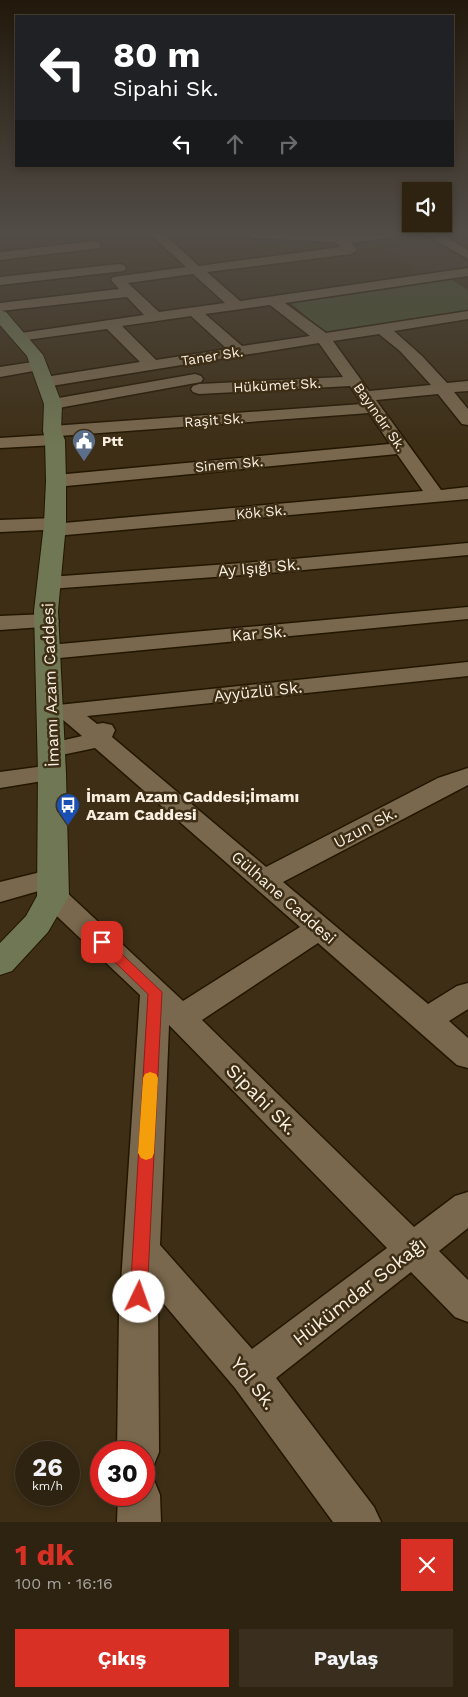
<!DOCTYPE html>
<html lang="tr">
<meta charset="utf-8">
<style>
:root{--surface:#2e2210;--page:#3a2f1e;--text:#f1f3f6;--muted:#a7a49f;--line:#493f30;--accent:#d93025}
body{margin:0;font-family:"Work Sans",sans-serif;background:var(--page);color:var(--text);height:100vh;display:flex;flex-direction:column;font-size:19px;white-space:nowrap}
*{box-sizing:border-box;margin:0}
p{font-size:16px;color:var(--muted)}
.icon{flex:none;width:28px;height:28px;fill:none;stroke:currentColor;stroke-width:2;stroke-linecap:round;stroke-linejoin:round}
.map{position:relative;height:1522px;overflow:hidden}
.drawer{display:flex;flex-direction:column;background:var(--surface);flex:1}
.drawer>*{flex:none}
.banner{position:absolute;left:15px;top:15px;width:439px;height:152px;border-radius:0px;box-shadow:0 2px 8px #0003,0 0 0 1px var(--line);background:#202124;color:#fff;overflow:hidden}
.fabs{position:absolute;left:402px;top:182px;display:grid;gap:10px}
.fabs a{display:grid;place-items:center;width:50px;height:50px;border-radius:0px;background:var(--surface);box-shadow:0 2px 8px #0003,0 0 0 1px var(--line);font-size:25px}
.speed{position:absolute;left:15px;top:1441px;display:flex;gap:10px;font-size:25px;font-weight:700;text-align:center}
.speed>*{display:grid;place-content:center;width:65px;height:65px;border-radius:50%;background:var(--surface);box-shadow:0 2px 8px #0003,0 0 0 1px var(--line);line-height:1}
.speed small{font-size:12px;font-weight:400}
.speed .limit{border:8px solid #d22;background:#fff;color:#111}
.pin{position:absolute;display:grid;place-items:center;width:42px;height:42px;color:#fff;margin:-21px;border-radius:10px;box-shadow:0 2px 8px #0006}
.me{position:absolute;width:55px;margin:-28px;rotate:3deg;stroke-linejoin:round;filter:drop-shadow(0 0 4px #0008)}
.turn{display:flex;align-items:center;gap:18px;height:105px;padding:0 15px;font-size:22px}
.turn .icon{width:65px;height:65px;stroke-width:2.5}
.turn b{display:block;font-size:35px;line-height:42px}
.lanes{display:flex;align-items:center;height:48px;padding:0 15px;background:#0003;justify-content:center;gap:25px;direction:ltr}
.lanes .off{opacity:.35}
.round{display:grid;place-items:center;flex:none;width:52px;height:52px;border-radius:0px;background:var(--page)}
.overview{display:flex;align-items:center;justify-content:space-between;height:85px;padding:0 15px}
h1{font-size:30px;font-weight:700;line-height:38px;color:var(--accent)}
.button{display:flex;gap:10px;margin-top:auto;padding:10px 15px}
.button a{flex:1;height:58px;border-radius:0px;background:var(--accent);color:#fff;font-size:20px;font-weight:700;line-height:58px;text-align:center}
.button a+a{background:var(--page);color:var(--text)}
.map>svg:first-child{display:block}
</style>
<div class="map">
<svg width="468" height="1522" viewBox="0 0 468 1522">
<rect width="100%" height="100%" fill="#3d2e15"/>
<path fill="#443528" d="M401 234H421L468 263V270L423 276 374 239Z"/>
<path fill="#49522e" d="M449 278 468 290V313L327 335 290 302Z"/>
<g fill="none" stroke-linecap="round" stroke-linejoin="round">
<g stroke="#231600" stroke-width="3">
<path id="street" d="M150 234H164L199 266 341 247 334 242 253 238 247 234H339C346 238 382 234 393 234L387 238 352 243 357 250 351 254 207 272 240 301 468 268V276L285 303 326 333 468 311V319L394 331 422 356 447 383 468 381V391L454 392 468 409V425L462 424 438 394 376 400 441 490 468 487V499L55 536 48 534 45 530 0 532V520L55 518 62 520 64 523 423 491 397 454 56 487 50 485 47 481 50 477 56 475 390 444 369 413 59 436 64 440 61 444 55 445 0 448V438L48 435 43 431 46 427 52 426 362 404 350 386 199 394 193 392 191 389 193 386 199 384 343 377 319 343 45 387 39 385 37 382 39 379 45 377 140 362 107 329 19 341 14 340 12 337 14 334 144 315 127 297 0 311V303L119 289 111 280 113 277 186 267ZM193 274 225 303 159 312 128 283ZM270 305 310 336 242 346 205 314ZM191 316 227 349 156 360 122 326ZM379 334 400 351 431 385 369 391 333 341Z
M425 234H441L468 250V259Z
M95 241 101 245 99 248 0 260V252Z
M119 264 124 265 126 268 124 271 0 285V277Z
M39 361 45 363 47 366 45 369 0 377V367Z
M195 374 201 376 203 379 201 382 53 409 47 408 45 404 47 400 53 399Z
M468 543V555L282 572 49 589 42 587 39 583 42 579 49 577 282 560Z
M468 607V619L49 659 41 657 38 652 41 647 49 645Z
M48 614 56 616 59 621 56 626 0 630V616Z
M468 662V676L87 716 97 724 103 723 112 725 115 730 112 737 266 867 438 778 468 768V785L283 882 428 1004 457 986 468 983V1009L449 1021 468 1038V1068L457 1065 318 943 202 1020 414 1227 455 1196 468 1192V1228L439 1251 468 1280V1322L455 1317 411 1272 276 1378 374 1507 381 1522H333L235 1388 158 1297 159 1452 153 1467 144 1470V1452H117L119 1313 140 995 43 903 39 896 42 890 0 902V882L53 869 63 871 67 878 63 885 55 887 63 889 183 1001 300 927 95 748 52 757 43 755 40 750 43 745 82 736 62 719 50 717 46 712 50 707 58 705ZM169 1025 387 1248 252 1349 160 1245Z
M52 765 61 768 65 773 61 778 0 788V772Z
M144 1476 154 1480 160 1495 161 1522H117L118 1495H144Z"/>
</g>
<g stroke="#231600" stroke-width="2">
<path id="secondary" d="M0 310 6 312 43 355 62 404 61 431 65 440 66 481V524L58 611 66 773 69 896 48 932 12 971 0 975V943L26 916 37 896 38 773 34 611 44 524 46 481 45 440 43 431 44 404 27 356 0 325Z"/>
</g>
<use href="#street" fill="#79684d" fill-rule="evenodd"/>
<use href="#secondary" fill="#707754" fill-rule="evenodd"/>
</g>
<linearGradient id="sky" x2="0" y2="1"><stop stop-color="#22190c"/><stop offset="0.52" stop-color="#514c46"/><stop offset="1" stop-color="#514c46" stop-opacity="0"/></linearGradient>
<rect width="468" height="447" fill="url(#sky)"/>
<path fill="#d93025" stroke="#8d1f18" d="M102 937 106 939 162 992 147 1297 145 1303 139 1305 133 1303 130 1297 148 994 97 945 95 942 97 939Z"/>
<path fill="#f59e0b" d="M150 1072 156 1074 158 1078 154 1153 152 1158 146 1160 141 1158 138 1153 143 1078 145 1074Z"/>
<defs>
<g id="civic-pin" transform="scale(1.25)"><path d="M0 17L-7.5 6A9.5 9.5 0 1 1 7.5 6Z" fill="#5c6f8a" stroke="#3d2e15"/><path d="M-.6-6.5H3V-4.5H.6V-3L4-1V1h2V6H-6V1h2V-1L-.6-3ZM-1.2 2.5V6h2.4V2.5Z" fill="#fff"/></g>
<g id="bus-pin" transform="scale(1.25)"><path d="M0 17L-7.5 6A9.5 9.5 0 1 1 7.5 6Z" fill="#1a4fb4" stroke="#3d2e15"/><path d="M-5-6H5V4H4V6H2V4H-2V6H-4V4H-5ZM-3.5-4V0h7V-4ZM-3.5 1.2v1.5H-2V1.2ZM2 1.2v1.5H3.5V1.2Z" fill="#fff"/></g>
</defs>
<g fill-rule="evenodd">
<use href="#civic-pin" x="84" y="441"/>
<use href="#bus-pin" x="68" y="805"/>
</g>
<g text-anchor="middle" stroke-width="5" stroke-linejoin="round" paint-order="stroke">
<g font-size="14" fill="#faf0e1" stroke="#3d2e15">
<text transform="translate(212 356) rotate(-9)" y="5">Taner Sk.</text>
<text transform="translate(277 385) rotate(-3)" y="5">Hükümet Sk.</text>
<text transform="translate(380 417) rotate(55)" y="5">Bayındır Sk.</text>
<text transform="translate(214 420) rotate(-4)" y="5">Raşit Sk.</text>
<text transform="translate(229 464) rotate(-5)" y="5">Sinem Sk.</text>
<text transform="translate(261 512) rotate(-5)" y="5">Kök Sk.</text>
</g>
<g font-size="14" font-weight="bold" fill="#faf0e1" stroke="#3d2e15" text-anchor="start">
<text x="102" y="446">Ptt</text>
</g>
<g font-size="16" fill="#faf0e1" stroke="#3d2e15">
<text transform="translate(259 567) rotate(-5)" y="6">Ay Işığı Sk.</text>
<text transform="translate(259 633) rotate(-5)" y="6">Kar Sk.</text>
<text transform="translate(50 685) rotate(-92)" y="6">İmamı Azam Caddesi</text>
<text transform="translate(258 691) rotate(-6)" y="6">Ayyüzlü Sk.</text>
<text transform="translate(365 827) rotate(-28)" y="6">Uzun Sk.</text>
<text transform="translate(284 897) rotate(41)" y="6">Gülhane Caddesi</text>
</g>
<g font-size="16" font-weight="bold" fill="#faf0e1" stroke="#3d2e15" text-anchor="start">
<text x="86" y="802">İmam Azam Caddesi;İmamı<tspan x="86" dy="18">Azam Caddesi</tspan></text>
</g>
<g font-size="19" fill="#faf0e1" stroke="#3d2e15">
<text transform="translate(262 1099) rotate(45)" y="7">Sipahi Sk.</text>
<text transform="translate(359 1291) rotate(-38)" y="7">Hükümdar Sokağı</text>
<text transform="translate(254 1383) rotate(52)" y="7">Yol Sk.</text>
</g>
</g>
</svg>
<div class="fabs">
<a><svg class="icon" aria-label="sound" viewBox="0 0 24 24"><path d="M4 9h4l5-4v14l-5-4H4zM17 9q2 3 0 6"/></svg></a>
</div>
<div class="speed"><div>26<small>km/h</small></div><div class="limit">30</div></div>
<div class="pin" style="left:102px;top:942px;background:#d93025"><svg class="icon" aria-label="arrive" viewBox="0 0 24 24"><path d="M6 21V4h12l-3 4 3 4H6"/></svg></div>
<svg class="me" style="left:139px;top:1297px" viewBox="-20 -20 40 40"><circle r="19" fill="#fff"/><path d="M0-13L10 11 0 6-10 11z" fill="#d93025"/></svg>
<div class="banner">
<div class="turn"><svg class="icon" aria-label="left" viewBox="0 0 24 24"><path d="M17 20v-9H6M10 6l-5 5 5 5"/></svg><div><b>80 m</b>Sipahi Sk.</div></div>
<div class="lanes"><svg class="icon" aria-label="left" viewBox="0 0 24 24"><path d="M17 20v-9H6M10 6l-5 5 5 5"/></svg><svg class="icon off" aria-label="ahead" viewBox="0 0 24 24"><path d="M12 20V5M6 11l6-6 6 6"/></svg><svg class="icon off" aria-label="right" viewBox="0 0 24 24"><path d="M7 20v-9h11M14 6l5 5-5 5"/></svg></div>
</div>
</div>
<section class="drawer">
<div class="overview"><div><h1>1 dk</h1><p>100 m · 16:16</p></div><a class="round" style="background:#d93025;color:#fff"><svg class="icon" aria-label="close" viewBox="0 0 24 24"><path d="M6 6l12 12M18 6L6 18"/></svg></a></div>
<div class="button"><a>Çıkış</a><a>Paylaş</a></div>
</section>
